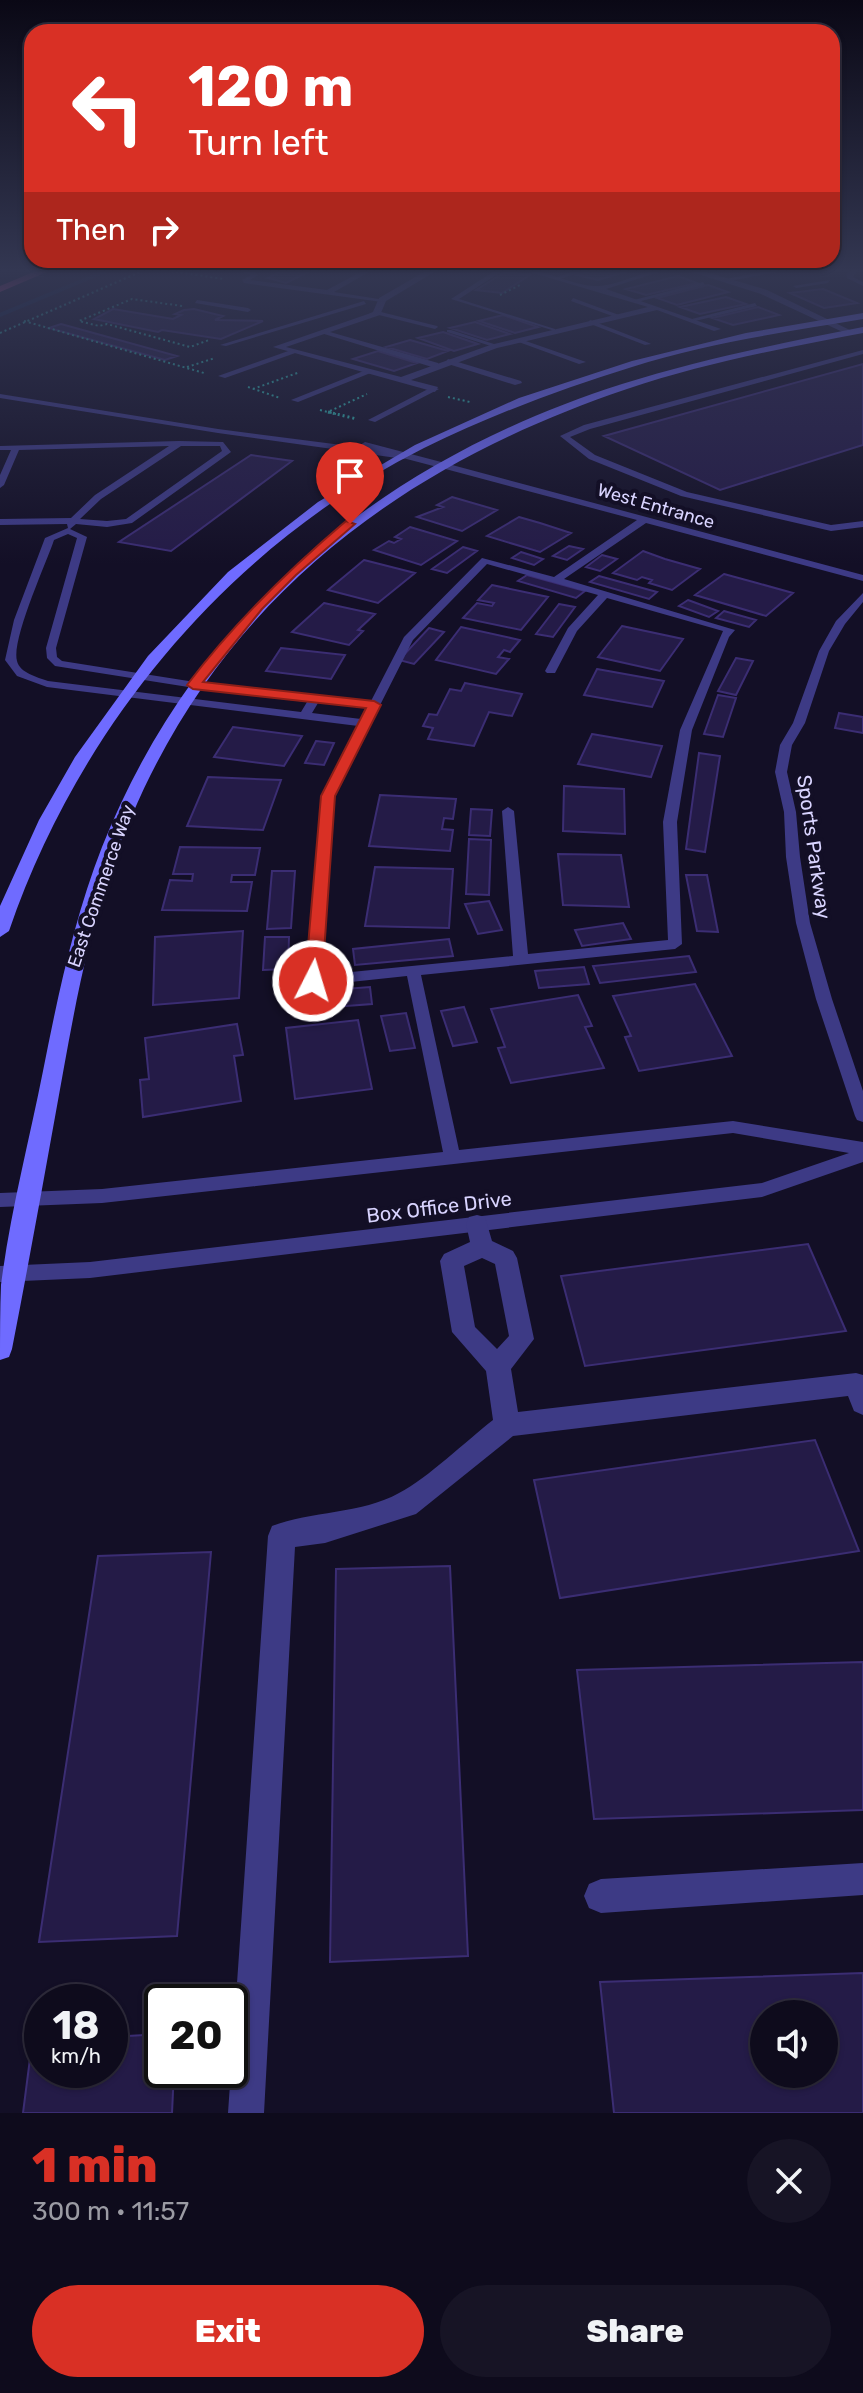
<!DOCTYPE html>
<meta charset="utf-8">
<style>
:root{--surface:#0e0b1c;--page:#171425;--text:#f1f3f6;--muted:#9b9ba3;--line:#2e2b3b;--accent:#d93025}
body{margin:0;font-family:Rubik,sans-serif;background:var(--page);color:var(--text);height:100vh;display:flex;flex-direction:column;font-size:30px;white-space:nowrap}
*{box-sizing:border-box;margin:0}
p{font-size:26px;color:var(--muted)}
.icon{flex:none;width:44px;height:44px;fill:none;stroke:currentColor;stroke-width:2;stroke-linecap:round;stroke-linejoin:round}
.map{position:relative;height:2113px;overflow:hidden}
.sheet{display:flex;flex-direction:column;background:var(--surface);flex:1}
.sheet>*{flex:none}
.guide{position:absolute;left:24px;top:24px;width:816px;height:244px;border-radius:24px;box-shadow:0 2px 6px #0004,0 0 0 2px var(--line);background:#d93025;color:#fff;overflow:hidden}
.tools{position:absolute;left:750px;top:2000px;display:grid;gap:16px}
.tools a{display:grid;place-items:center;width:88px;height:88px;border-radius:50%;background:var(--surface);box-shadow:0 2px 6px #0004,0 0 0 2px var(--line);font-size:40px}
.speed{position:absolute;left:24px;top:1984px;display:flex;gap:16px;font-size:40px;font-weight:700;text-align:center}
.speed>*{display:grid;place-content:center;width:104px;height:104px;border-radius:50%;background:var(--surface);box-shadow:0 2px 6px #0004,0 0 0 2px var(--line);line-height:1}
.speed small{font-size:20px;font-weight:400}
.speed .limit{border:4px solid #111;border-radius:12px;background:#fff;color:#111}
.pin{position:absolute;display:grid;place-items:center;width:68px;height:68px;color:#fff;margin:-82px -34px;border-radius:50% 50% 50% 0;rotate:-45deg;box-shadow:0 0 8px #0007}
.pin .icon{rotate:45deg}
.me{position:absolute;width:88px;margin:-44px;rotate:5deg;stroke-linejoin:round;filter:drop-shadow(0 0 6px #0008)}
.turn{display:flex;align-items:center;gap:28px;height:168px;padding:0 32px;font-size:36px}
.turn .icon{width:104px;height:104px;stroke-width:2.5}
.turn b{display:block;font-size:56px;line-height:68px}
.then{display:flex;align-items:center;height:76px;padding:0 32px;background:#0003;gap:16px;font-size:30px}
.round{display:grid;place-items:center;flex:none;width:84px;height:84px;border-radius:42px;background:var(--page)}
.headline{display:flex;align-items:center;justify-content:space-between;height:136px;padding:0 32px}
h1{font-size:48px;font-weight:800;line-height:60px;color:var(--accent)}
.cta{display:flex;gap:16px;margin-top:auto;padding:16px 32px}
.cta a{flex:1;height:92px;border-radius:48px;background:var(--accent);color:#fff;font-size:32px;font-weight:800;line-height:92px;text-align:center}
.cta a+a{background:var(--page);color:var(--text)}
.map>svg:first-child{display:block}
</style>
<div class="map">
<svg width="863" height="2113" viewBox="0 0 863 2113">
<rect width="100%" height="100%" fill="#130f26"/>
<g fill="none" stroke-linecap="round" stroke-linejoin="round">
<path stroke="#0c2248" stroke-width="4" d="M0 315 113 268"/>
</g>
<path fill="#241b47" stroke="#3b2d73" stroke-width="2" fill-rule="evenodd" d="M288 268H316L286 283 268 278Z
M599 268H638L598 280 577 275Z
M505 272 530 275 502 293 476 290Z
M678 276 697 283 646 295 626 289Z
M708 285 728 292 677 305 657 298Z
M823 289 857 303 824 308 790 293Z
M726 297 746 304 700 314 680 307Z
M758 307 779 315 733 325 712 318Z
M113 309 173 319 181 315 175 314 184 310 194 309 223 316 215 320 263 321 221 339 162 330 158 332 94 319Z
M503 315 538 327 515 333 479 321Z
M475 322 510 334 487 340 450 328Z
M61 324 177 356 165 360 49 328Z
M443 332 478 344 454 351 418 338Z
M410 340 448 351 427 359 386 347Z
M378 351 417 363 394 371 353 359Z
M863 364V445L720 490 604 436Z
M251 455 292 461 171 551 119 542Z
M452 497 497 510 462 531 417 517 443 507 437 505Z
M519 517 540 523 571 533 540 552 487 536Z
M410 527 457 541 421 565 374 550 389 541 394 543 401 539 395 537Z
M569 546 583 549 567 560 553 556Z
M463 547 477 551 447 573 432 569Z
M643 551 665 559 700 569 672 590 649 583 652 580 642 577 637 580 613 573Z
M521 552 543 559 534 565 512 558Z
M602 555 617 559 600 571 586 567Z
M364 560 415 573 378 603 328 590Z
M724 574 757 583 793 593 766 616 695 595Z
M527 575 585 591 576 598 518 581Z
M599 576 657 592 649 599 590 582Z
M492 585 548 597 521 630 463 618 477 603 492 606 494 603 478 600Z
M688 600 718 611 709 617 679 606Z
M324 603 375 614 358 630 363 631 349 645 292 632Z
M559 604 575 607 553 637 536 634Z
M724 611 756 620 749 627 716 618Z
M622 626 683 639 660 671 598 657Z
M461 627 520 640 510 652 504 650 498 657 509 659 496 674 436 660Z
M429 628 444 632 414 664 399 660Z
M281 648 345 655 331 679 266 671Z
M736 658 753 661 736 695 718 691Z
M597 669 664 681 652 707 584 695Z
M465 683 522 694 512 716 489 712 474 746 428 739 433 728 423 726 429 714 437 715 450 689 461 691Z
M718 695 736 698 723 737 704 734Z
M839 713 863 717V733L835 728Z
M233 727 302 736 284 766 214 757Z
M592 734 662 746 651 777 578 764Z
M316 741 334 743 324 765 305 763Z
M699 753 720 756 705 852 686 849Z
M208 777 281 780 263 830 187 826Z
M564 786 624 789 625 834 563 831Z
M380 795 456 799 453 819 444 818 442 829 453 830 450 851 369 846Z
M471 809 492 810 490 836 469 835Z
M469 839 491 840 489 895 466 894Z
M180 847 260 848 255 875H232L231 882H252L247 911 162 910 170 880 192 881 193 874H173Z
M558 854 621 855 629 907 563 905Z
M375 867 453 869 449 928 365 926Z
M272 871H295L291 928 267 929Z
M686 875H707L718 932 697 931Z
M489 901 502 930 478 934 465 904Z
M623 923 631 939 582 946 575 930Z
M243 931 239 998 153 1005 155 937Z
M265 937H289L288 969 263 970Z
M449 939 453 956 355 965 353 949Z
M689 956 696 972 600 983 593 966Z
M584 967 589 984 539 988 535 971Z
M695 984 732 1056 639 1071 625 1037 631 1036 613 996Z
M370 987 372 1004 320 1008 319 991Z
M578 995 592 1026 585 1027 604 1068 511 1083 498 1048 505 1047 491 1009Z
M464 1007 477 1042 453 1046 441 1011Z
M406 1013 415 1048 390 1051 381 1016Z
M358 1020 372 1089 295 1099 286 1028Z
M237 1024 243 1055 234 1056 241 1101 143 1117 140 1080 149 1079 145 1038Z
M808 1244 846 1331 585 1366 561 1276Z
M815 1440 859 1551 560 1598 534 1480Z
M211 1552 177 1936 39 1942 98 1556Z
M450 1566 468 1956 330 1962 336 1569Z
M863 1662V1810L594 1819 577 1670Z
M863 1973V2113H614L600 1982ZM764 2014H824V2074H764Z
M162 2034V2070H174L172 2113H23L32 2043H42V2070H110V2037Z"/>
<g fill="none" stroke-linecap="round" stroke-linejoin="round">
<path stroke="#2fb8b0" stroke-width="2" stroke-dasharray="2 3" stroke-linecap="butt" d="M151 268 223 279
M500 295 520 285
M182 306 132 299 79 321 99 326 107 324 190 347 209 340
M24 321 204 373
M0 333 149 268
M187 367 215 358
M248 387 280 398
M253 389 300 372
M448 397 470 402
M320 410 336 414
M330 411 367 394"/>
<path stroke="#2fb8b0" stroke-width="3" stroke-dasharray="2 3" stroke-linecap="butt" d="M328 412 357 419"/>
<path fill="#3d3a85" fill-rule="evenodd" d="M232 268 255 272 258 275 250 280 327 290 368 268H376L334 292 385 300 382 302 244 283 242 280 251 275Z
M499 268H507L459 299 555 329V331L451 299Z
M583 268H594L560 279 557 277Z
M782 268H798L724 282 721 280Z
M852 270 857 271 853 277 863 282V286L847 278 846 274Z
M830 280 828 283 796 288 793 286Z
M703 282 705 285 637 302 634 300Z
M573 298 619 315 620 316 615 317 571 301Z
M197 300 248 308 251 310 248 312 195 303Z
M364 301 366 304 226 346 220 345Z
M755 303 757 306 691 322 688 320Z
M377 311 437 326 438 327 435 329 375 314Z
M590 320 649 343 651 344 645 345 588 323Z
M323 330 438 363 439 365 432 367 321 333Z
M447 330H451L500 346 494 347 447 332Z
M516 339H520L586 362 579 364 516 341Z
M291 350 298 352 225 378 218 376Z
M863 350V354L590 429 570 437 595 455 687 492 831 525 863 521V527L831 531 681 496 589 459 560 436 584 425Z
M448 359 521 381 522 383 515 385 445 363Z
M366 370 373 372 298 402 291 400Z
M432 387 439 389 375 422 368 420Z
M0 394 218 429 404 453 408 456 404 459 218 433 0 398Z
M179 441 223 442 231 452 132 523 107 527 76 524 70 529 87 537 56 648 57 657 62 661 220 686 371 701 404 637 482 558 554 577 637 520 438 467 437 465 441 462 863 575V581L646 523 564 579 735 630 729 637 692 730 677 822 682 944 675 949 421 975 459 1150 733 1121 863 1142V1162L762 1197 90 1278 0 1282V1266L90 1262 762 1183 849 1153 733 1133 102 1203 0 1207V1193L102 1189 443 1152 407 976 313 986 305 981 322 796 358 726 47 687 17 676 5 660 14 620 45 538 68 528 67 524 0 525V519L71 518 95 495 169 446 19 450 4 485 0 488V475L11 450H0V446ZM181 446H220L222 451 126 519 107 521 80 519 101 499ZM68 534 77 538 46 648 47 658 55 666 220 692 307 702 301 712 48 681C37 677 20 673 17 661 11 640 46 564 54 540ZM487 564 598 595 568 628 545 671 547 673H555L577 631 607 598 723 631 680 730 663 822 668 940 528 954 514 811 508 807 502 811 513 956 321 975 334 796 413 640ZM318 703 367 708 361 719 312 713Z
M863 593V602L845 624 829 651 805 723 792 745 787 772 796 812 800 857 810 923 832 999 863 1091V1122L857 1120 855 1116 816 999 796 923 786 857 784 812 775 772 780 745 793 723 819 651 836 621Z"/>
<path fill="#3d3a85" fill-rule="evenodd" d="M431 268H441L386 301 380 315 286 347 401 377 490 345 648 307 516 268C544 268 574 287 597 286 623 285 646 268 672 268L606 289 721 329 714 331 657 310 497 348 411 380 438 387 435 392 273 347 368 314 373 312 379 298Z
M679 268H692L767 290 854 332 847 334 761 294Z
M365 442 445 463 446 465 441 468 361 447 360 445Z
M477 1215 485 1217 492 1241 513 1251 517 1258 534 1339 511 1369 518 1412 856 1373 863 1375V1415L854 1411 848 1396 513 1436 416 1514 325 1543 295 1547 264 2113H228L268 1536 272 1526C310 1511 362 1514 399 1493 428 1478 466 1441 493 1420L486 1371 452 1332 440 1261 444 1254 470 1242 466 1224 469 1217ZM482 1258 495 1264 509 1336 497 1349 475 1327 464 1266Z
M863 1863V1895L601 1913 589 1908 584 1896 589 1884 601 1879Z"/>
<path fill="#6f6bff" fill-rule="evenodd" d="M863 313V319C786 332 707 343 632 367 561 389 491 415 424 448 229 546 79 726 9 931L0 937V906L39 820 75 757 148 656 228 572 318 502 415 445 519 398 632 361 746 333Z
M863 327V333C784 348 703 363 627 389 381 472 195 621 110 873 83 952 70 1035 55 1117 41 1195 27 1272 12 1349L9 1357 0 1360C0 1335 0 1309 1 1285 10 1213 29 1142 43 1071 58 995 74 919 102 847 196 611 384 460 622 384 701 359 782 343 863 327Z"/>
<path fill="#ff4fa3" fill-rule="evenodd" d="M43 268H56L0 292V286Z"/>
</g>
<linearGradient id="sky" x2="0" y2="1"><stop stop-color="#0a0815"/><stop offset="0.48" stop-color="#333752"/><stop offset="1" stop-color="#333752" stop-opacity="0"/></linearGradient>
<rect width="863" height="564" fill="url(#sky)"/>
<path fill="#d93025" stroke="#8d1f18" stroke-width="2" d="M346 521 355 524 296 575 262 609 203 682 374 701 381 705 335 796 322 981 313 987 305 981 321 796 366 708 193 689 187 685C234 623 287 571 346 521Z"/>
<g text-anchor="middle" stroke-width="8" stroke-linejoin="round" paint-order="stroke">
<g font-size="18" fill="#d9d4ff" stroke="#130f26">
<text transform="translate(656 506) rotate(16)" y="6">West Entrance</text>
<text transform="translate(101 886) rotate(-71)" y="6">East Commerce Way</text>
</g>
<g font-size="20" fill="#d9d4ff" stroke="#130f26">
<text transform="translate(814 847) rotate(82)" y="7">Sports Parkway</text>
<text transform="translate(439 1207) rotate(-7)" y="7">Box Office Drive</text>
</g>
</g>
</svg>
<div class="tools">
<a><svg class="icon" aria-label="sound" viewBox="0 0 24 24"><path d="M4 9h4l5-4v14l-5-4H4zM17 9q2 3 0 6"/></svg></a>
</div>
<div class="speed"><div>18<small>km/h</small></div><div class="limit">20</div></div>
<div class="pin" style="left:350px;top:524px;background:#d93025"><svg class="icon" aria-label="arrive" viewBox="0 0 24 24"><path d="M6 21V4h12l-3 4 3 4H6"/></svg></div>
<svg class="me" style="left:313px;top:981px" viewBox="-20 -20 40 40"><circle r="17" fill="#d93025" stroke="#fff" stroke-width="3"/><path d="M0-11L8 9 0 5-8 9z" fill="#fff"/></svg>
<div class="guide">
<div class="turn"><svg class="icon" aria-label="left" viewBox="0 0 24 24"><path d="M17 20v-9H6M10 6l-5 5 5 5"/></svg><div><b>120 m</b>Turn left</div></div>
<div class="then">Then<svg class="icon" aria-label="right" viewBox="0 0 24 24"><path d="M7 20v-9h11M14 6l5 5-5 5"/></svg></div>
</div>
</div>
<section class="sheet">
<div class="headline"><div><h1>1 min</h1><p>300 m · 11:57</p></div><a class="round"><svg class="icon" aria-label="close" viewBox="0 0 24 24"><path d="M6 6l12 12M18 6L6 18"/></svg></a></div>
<div class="cta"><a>Exit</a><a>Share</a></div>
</section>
